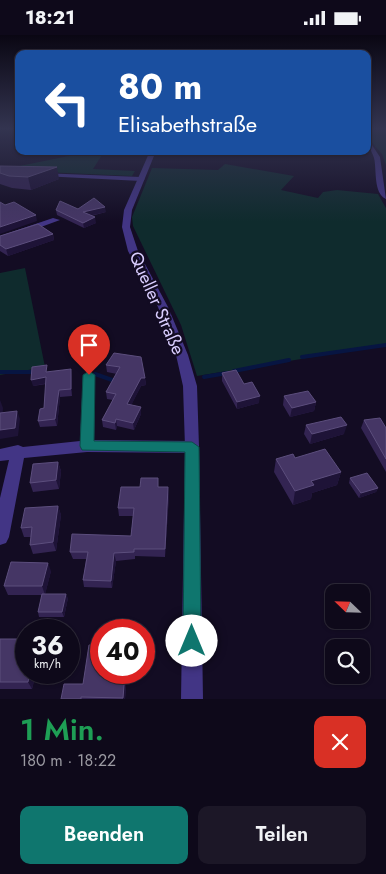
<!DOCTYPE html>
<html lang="de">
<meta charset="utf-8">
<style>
:root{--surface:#0e091a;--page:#1c1727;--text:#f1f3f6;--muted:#9b9aa2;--line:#2e2a39;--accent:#0f766e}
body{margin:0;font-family:Jost,sans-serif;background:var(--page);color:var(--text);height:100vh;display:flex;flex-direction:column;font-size:19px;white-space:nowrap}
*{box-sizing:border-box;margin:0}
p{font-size:16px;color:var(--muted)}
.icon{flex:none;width:28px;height:28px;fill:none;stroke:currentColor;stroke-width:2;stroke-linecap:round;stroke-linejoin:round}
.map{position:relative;height:664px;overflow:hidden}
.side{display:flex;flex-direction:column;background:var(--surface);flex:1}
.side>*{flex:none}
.hud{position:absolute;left:15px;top:15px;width:356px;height:105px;border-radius:10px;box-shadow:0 1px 4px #0004,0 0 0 1px var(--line);background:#1a4fa0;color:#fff;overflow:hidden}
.needle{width:32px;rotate:293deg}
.tools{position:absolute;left:325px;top:549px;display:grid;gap:10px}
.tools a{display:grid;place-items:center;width:45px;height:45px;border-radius:10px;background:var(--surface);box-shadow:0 1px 4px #0004,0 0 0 1px var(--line);font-size:25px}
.speed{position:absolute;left:15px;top:584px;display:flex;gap:10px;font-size:25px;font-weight:700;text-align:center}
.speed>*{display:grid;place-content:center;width:65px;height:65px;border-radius:50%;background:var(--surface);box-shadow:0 1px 4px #0004,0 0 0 1px var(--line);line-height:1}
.speed small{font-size:12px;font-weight:400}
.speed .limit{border:8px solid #d22;background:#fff;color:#111}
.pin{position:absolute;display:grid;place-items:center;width:42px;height:42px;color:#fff;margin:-51px -21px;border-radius:50% 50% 50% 0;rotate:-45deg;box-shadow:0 0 5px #0007}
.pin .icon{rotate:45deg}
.me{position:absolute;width:55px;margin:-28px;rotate:0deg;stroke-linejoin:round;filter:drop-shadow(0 0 4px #0008)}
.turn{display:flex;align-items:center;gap:18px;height:105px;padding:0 20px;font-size:22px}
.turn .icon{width:65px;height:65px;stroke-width:2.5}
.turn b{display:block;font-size:35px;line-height:42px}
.round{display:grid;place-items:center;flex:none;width:52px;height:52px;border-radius:10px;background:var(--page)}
.overview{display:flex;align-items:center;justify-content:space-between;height:85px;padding:0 20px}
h1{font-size:30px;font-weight:600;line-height:38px;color:#1e9e55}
.action{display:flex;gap:10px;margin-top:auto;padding:10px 20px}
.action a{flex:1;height:58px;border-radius:10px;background:var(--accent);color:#fff;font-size:20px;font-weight:600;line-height:58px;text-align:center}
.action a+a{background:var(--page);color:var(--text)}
.status{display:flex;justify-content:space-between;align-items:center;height:35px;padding:0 25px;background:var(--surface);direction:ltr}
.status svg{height:14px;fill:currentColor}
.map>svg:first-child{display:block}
</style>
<div class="status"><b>18:21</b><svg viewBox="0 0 49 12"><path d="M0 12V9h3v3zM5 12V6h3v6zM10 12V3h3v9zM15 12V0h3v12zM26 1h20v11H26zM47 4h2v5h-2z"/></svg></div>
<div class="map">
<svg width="386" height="664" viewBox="0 0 386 664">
<rect width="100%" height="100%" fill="#130c23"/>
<path fill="#0f2b2d" d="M368 94H386V130L382 119 368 103Z
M93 116 102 120 93 134 135 136 132 141 0 135Z
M225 129 294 141 281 155 318 163 323 157 337 155 378 159 386 173V310L197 341 181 290 133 191 132 182 152 133 218 135Z
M25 233 45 332 0 340V238Z"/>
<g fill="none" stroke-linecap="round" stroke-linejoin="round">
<path stroke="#071542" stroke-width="4" d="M302 322 386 310
M234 336 289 325
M0 337H33
M95 339 115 346
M204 342 227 338"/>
<path fill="#423585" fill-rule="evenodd" d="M368 104 380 122 386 164C373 158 377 135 374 123 372 116 367 111 368 104Z
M40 138 141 142 145 144 141 146 42 141 40 140Z
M53 183 60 185 0 207V201Z
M89 336 95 340 94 405 192 406 197 408 199 412 197 416 192 418 87 417 24 423 9 502 6 508 0 510V463L9 425 0 426V414L18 410 23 412 80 406 83 340Z"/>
<path fill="#423585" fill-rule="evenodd" d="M150 116H156L132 175 130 192 138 216 168 272 188 320 197 351 199 412 203 664H181L185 412 183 351 176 320 158 272 128 216 122 192 124 175Z"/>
</g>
<path fill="#332452" d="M107 116H138L134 121 108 120Z
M219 116H245L244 119 219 118Z
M0 131 59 144 31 155 12 153 0 149Z
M78 174 106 177 91 181 96 188 84 193 57 180 56 175Z
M53 199 54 205 8 221 0 216V201Z
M114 318 145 343 146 350 141 351 131 370 141 379 134 395 117 391 116 395 103 392 102 385 113 365 107 364 106 357 117 339 107 337 106 330Z
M48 337 72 341V361L60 362 57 391 40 392 38 386 44 373 46 349 33 351Z
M222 338 244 349 259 368 237 374 222 346Z
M284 361 316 367 314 376 290 382 283 370Z
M364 385 386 393V437L361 393Z
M306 390 344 399 310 409 304 399Z
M295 423 341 437 337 450 312 458 311 464 293 470 274 437 276 424Z
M58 427 61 436 59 454 33 457 30 448Z
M350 443 378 453 376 457 359 463 349 448Z
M159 452 169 460 165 522 135 521V524L116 526 112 553 84 552 83 545 86 524H73L70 517 131 501 133 481H119L118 473Z
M58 471 61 480 56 516 33 519 30 510 31 502H24L21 493Z
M51 536 45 559 68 563 64 582H39L38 577 42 560H8L4 551Z
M0 604 26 638H36L32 654H0Z
M127 638 125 664H61L83 649Z"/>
<path fill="#1e1337" d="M134 116H138L134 121Z
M57 132 59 144 31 155 28 142Z
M105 172 106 177 84 182 83 177Z
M36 180 37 186 0 199V192Z
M95 182 96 188 84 193 83 188Z
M53 199 54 205 8 221 6 214Z
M71 334 72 341V361L71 354Z
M46 342 48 348 33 351 31 345Z
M141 343H145L146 350 141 351 128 377 127 369Z
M59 355 60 362 57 391 55 384Z
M260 361 259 368 237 374V367Z
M0 365 3 373 2 387 0 382Z
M316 367 314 376 290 382 292 373Z
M141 372V379L134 395 133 388Z
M17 376 20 384 18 401 0 404V395Z
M116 384 117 391 116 395 115 388Z
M347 390 344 399 310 409 312 399Z
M58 427 61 436 59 454 56 445Z
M341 437 337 450 312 458 311 464 293 470 295 456 311 446Z
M168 452 169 460 165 522V514Z
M378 453 376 457 359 463 361 458Z
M58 471 61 480 56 516 53 507Z
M114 518 116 526 112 553 111 546Z
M48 528 51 536 45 560 42 551Z
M66 559 68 563 64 582 62 577Z
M30 638H36L32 654 28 647Z
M125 638H127L125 664H123Z"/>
<path fill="#453665" stroke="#5c4e7d" d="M0 131 57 132 28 142 9 141 0 138Z
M94 163 105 172 83 177 95 182 83 188 56 175 60 166 78 174Z
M0 167 5 170 14 167 36 180 0 192Z
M38 189 53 199 6 214 0 210V201Z
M114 318 141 322 145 343H141L127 369 141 372 133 388 116 384 115 388 102 385 116 359 106 357 120 332 106 330Z
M47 330 46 337 71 334V354L59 355 55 384 38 386 40 374 44 373 46 342 31 345 32 332Z
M236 335 244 349 252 347 260 361 237 367 222 338Z
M308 356 316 367 292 373 284 361Z
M17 376 15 393 0 395V378Z
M341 382 347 390 312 399 306 390Z
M380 383 386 393V424L364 385Z
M325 414 341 437 311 446 314 450 295 456 276 424 293 419 295 423Z
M58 427 56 445 30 448 33 429Z
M367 438 378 453 361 458 350 443Z
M141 443H158V452H168L165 514H134V517L114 518 111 546 83 545 88 517H70L72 499 131 501 134 473H118L121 452H140Z
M58 471 53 507 30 510 32 492 21 493 25 473Z
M11 527 48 528 42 551H4Z
M42 559H66L62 577H38Z
M132 589V595H113V590Z
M0 604H26V638H30L28 647H0Z
M89 610H101V638H125L123 663 81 662V664H61L64 649H83Z"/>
<linearGradient id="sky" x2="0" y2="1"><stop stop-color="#0a0713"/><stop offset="0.5" stop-color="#333450"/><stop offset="1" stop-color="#333450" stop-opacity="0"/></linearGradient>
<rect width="386" height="187" fill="url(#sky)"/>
<path fill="#0f766e" stroke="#0a4d48" d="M89 336 95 340 94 406 192 407 199 412 201 606 199 612 192 615 186 612 183 606 185 417 82 415 80 411 83 340Z"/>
<g text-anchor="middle" stroke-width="4.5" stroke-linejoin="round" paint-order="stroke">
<g font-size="18" fill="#daceff" stroke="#130c23">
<text transform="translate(157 268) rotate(66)" y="6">Queller Straße</text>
</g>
</g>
</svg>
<div class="tools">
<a><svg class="needle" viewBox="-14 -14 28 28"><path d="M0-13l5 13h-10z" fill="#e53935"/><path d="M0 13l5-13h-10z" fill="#9b9aa2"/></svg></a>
<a><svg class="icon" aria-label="search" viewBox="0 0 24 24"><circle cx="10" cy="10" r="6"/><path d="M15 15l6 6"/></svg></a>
</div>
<div class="speed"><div>36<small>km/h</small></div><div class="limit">40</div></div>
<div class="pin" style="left:89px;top:340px;background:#d93025"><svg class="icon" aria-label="arrive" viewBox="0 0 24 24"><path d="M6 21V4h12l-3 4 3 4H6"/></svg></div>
<svg class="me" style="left:192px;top:606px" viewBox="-20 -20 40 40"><circle r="19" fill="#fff"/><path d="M0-13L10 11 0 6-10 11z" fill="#0f766e"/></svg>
<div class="hud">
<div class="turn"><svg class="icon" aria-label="left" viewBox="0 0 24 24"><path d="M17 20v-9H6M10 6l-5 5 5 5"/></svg><div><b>80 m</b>Elisabethstraße</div></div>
</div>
</div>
<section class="side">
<div class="overview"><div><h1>1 Min.</h1><p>180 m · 18:22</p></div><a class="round" style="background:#d93025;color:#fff"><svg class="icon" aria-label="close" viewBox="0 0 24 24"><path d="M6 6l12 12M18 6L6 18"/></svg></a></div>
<div class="action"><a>Beenden</a><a>Teilen</a></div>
</section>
